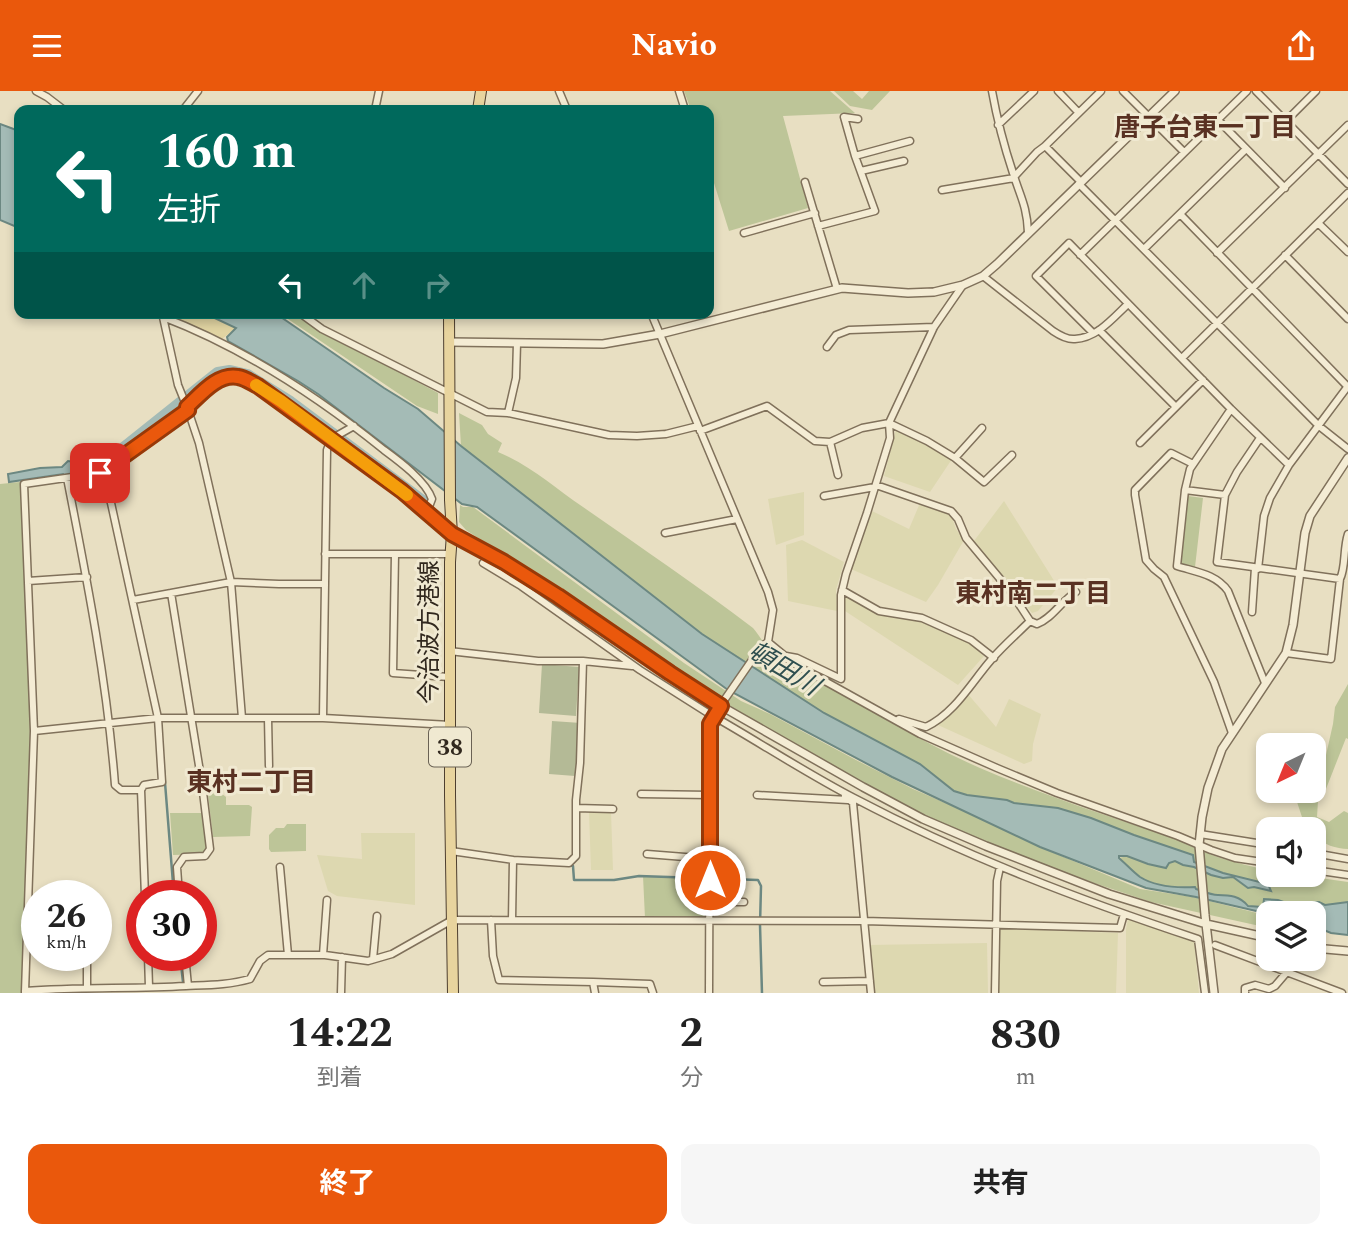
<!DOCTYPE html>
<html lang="ja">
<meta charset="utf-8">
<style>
:root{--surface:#fff;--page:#f6f6f6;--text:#222;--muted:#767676;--accent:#ea580c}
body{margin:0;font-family:Spectral,"Noto Sans JP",serif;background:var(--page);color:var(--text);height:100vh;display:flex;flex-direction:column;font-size:26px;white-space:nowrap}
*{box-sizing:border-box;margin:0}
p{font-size:23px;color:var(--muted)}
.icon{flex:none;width:38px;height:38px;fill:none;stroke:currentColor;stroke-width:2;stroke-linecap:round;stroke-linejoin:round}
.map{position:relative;height:902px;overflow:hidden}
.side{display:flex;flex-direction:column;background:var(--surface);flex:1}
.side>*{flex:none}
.top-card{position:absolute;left:14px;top:14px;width:700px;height:214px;border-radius:14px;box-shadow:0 4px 10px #0003;background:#00695c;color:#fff;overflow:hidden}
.needle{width:46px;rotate:223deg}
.controls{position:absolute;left:1256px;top:642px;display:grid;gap:14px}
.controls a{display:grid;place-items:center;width:70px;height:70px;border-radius:14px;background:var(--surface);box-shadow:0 4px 10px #0003;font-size:35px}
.speed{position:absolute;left:21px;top:789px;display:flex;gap:14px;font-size:35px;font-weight:700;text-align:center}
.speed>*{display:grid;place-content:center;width:91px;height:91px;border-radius:50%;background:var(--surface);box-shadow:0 4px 10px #0003;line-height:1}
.speed small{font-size:18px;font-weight:400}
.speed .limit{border:10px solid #d22;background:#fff;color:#111}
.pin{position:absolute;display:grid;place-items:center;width:60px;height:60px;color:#fff;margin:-30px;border-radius:14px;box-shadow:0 4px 10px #0006}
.me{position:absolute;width:77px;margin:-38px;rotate:0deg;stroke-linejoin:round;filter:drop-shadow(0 0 5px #0008)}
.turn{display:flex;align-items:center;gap:24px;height:147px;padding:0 28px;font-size:32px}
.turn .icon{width:91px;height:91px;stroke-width:2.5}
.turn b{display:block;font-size:49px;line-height:60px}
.lanes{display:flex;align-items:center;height:66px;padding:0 28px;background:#0003;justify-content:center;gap:35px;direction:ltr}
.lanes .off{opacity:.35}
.eta{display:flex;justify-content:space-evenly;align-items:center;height:119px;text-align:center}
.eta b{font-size:42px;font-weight:700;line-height:49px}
.action{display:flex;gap:14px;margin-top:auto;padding:14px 28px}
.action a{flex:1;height:80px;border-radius:14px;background:var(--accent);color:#fff;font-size:28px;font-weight:700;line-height:80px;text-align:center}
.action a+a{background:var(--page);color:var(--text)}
header{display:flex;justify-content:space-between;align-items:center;height:91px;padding:0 28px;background:var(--accent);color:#fff;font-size:32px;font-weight:700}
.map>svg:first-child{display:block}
</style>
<header><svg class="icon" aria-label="menu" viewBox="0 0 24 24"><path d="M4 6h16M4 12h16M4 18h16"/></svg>Navio<svg class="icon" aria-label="share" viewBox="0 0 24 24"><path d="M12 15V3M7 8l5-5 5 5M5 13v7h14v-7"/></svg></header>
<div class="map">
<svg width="1348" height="902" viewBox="0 0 1348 902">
<rect width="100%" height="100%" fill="#e8dfc2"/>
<path fill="#ddd8b0" d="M896 338 934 357 952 368 930 401 884 385Z
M804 401V444L776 454 768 408Z
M1004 410 1058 496 1038 520 1032 522 974 450Z
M920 412 951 424 956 438 964 449 938 494 926 511 851 478 872 420 909 438Z
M802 449 844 471 836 499 837 520 788 510 786 454Z
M844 503 880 523 922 530 970 551 984 565 958 594 845 520Z
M967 602 996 636 1009 608 1041 623 1033 653 1032 670 1024 673 938 634 951 623Z
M589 720 611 721 613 779H591Z
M361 742H415V814L337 805 328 800 317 764 362 768Z
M1128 828 1194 849 1199 902H1126V838Z
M999 837 1118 842 1116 902H999Z
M987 852 988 902H874L869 854Z"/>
<path fill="#bdc598" d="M684 0H830L855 22 783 25 808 117 729 140 709 76V19H691Z
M834 0H853L862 8 869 0H890L872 19 850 15Z
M279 222H296L335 247 438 302V323L417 315Z
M459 322 482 334 488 343 502 352 498 361C533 376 553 396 583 416 640 456 698 495 753 537 762 547 772 568 783 574 789 577 796 578 802 582 862 613 918 650 980 677 1045 705 1113 727 1180 749 1207 765 1238 773 1269 779V784H1299L1348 791V811C1332 813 1308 817 1291 814 1281 812 1275 809 1264 809L1263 816 1248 815 1195 798V796C1177 797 1155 796 1140 786 1133 781 1126 773 1119 767L1127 765C1144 770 1157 776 1175 770L1183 774 1194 776 1211 784 1223 787 1233 786 1248 796H1254L1270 800 1268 793 1223 782 1024 713 1014 712 1007 709 967 704 954 700 920 673 824 622 702 543 461 355Z
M20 391 31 638 22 902H0V393Z
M1188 405 1203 407 1195 476 1181 473Z
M460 414 463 416H473L684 572 741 610 770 623 856 669 913 698 1003 737 1040 756 1140 798 1193 806 1269 825V837L1151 811 1094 792 1013 762 911 718 809 662 699 597 537 486 466 439 459 431Z
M1348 593V648L1346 647 1324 703 1318 710 1317 726 1329 731 1344 720 1348 722V758C1336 758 1324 753 1314 746V738H1306L1296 708 1299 700H1314V682L1326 664 1333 633 1335 616Z
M221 702 226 706V714H249L252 716 250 745 213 746 208 703Z
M170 722H203L207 758 203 763 173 764Z
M287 733H306V760L271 761 269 758V744L276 737H284Z
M643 785 707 788 708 827H645Z"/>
<path fill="#e1d4a2" d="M162 222H204L236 237 222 248Z"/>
<path fill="#b4ba96" d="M542 573 579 576 576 625 539 622Z
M552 630 581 632 579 667 576 675 575 685 549 683Z"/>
<path fill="#a4bbb6" stroke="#6c8882" stroke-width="2" d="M0 33 19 40V137L0 129Z
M204 222H275L384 297 418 318 461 355 702 543 824 622 920 673 954 700 967 704 1007 709 1014 712 1058 717 1091 727 1134 744 1193 764 1194 771 1223 782 1268 793 1271 800 1254 796 1248 797 1233 786 1223 787 1211 784 1194 776 1183 774 1175 770 1169 772 1166 777 1148 773 1127 765H1119V767C1126 773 1133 781 1140 786 1156 796 1178 797 1195 796L1196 798C1202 800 1211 804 1218 804 1230 804 1240 805 1248 815L1263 816 1264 808 1278 809 1292 814 1319 811 1325 814 1348 811V844L1331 842 1314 835V822L1269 823 1196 806 1146 797 1040 756 892 686 728 599 477 416 462 413 318 303 298 290 228 250 227 246 236 237Z
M93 366 101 372 97 381 64 385 63 383 9 391 8 383 40 377 62 376 68 370 75 371Z"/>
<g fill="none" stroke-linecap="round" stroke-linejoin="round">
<path stroke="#6c8882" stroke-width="2.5" d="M164 679 174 805
M567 774 573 775 574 789H614L639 785 758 789 761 795 760 834 762 902
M180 864 183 891"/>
<path stroke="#a4bbb6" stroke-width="14" d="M101 372 119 362 218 283 230 281 247 285 290 312 421 410"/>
<g stroke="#80715b" stroke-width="9">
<path id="minor" d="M36 0 47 6 64 19
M559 0 567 19
M679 0 685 19
M992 0C997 28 1004 55 1013 82 1020 105 1027 115 1028 141
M1058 0 1078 21
M1123 0 1184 61
M1256 0 1348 93
M183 19 198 0
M375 19 379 0
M1218 29 1285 97
M1286 30 1316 0
M998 34 1034 0
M1045 55 1081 91
M855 65 844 26 858 28
M861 80 904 70
M1014 86 1037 61 1045 55 1101 0
M805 91 837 198
M1079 93 1319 335 1348 358
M942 99 1014 87
M1181 124 1348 296
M1318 132 1348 161
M818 135 875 120 855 65 910 50
M744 142 815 122
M1144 158 1246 58
M1217 162 1348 34
M1080 164 1247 0
M1285 164 1348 228
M983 185 1053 240C1059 244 1067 249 1075 248 1097 247 1113 227 1128 213
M300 222 322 238 487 321 508 322 609 344 637 345 666 343 698 335
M651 222 768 501 773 519 768 551 761 556 725 608 710 633 709 902
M1099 239 1176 316
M1093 242 1036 185 1069 152 1231 318 1289 374
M827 256 836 244 849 239 934 236
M1182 267 1348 102
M187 316 208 297 224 285 239 286 258 295 281 311 402 400 452 443
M1231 318 1190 378 1185 399 1177 475C1196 481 1216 483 1228 500L1265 592
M508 322 516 287 517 252
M700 340 767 315 815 350 830 351 862 337 889 332 927 350 955 367 984 391 1012 364
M1260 347 1237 381 1225 404 1217 471 1340 488
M830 351 838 384
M1140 352 1203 289
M955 367 982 337
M1193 373 1171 362 1135 399V404L1146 469 1154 478 1164 486 1214 591 1232 642
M100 382 111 412 158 627 162 691 144 694 141 699 145 805
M67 387C87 489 107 590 115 694L121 699H141
M876 394 951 420 958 428 966 447 1011 501 1030 530C1017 543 1003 555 991 569 971 592 955 622 926 636L899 628
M1185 399 1225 404
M824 405 875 396
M665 442 737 428
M325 463H450
M395 463 393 582 449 586
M483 472 521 495 640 579 711 624
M1258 478 1264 425 1270 407 1289 374 1348 295
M28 490 87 486
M842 499 879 520 922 527 971 549 994 567
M171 502 202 693 210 758 205 765 184 766 177 776 179 805
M133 509 231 491 279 493H324
M1252 521 1255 477
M1030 530 1037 533C1053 527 1061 510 1076 501
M768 551 796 574 920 643 997 677 1057 702 1178 745 1211 759 1235 767 1269 772
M449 560 538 570H583L632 575
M1286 562 1331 568 1340 488C1346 476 1343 458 1348 443
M786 565 797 567 841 588V504L846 483 867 422 890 347 889 332 934 236 963 194
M242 627 231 491 199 352 188 319 178 294 163 226C244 257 317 305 384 359 399 370 426 390 432 408L427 421
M268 627 269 675
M323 627 327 359 331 348 354 335
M720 629C765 655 808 683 854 707 964 765 1080 809 1198 848L1205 902
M34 640 158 627H323L450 634
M641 703 710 704
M757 704 848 709
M845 705 853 712 871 902
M576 717 613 718
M1200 743 1269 754
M451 760 513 769 512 829
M1314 762 1348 768
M647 763 710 768
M513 769 569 772 576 765V709L580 672 583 570
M280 776 288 864
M1314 779 1348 784
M710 811H744
M491 829 493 865 499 889 593 891 595 902
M1215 854 1342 902
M87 864V897
M148 864 149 896
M185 864 188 895
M323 864 327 809
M373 868 377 825
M593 891 650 893 653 902
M823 891 870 890
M25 900C78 896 132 898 186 895 207 894 229 894 250 888L260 870 268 864H325L368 870 392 863 452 829 864 830 1120 837 1124 823
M25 901 34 640 24 393 100 382 188 319
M341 902 342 866
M995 902 997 790 1000 776
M1245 902V897L1255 894 1269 898 1275 895 1287 881"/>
</g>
<g stroke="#80715b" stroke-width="10">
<path id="tertiary" d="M449 251 603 253 660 243 842 197 908 202 934 201 963 194 983 185 997 173 1175 0
M452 443 504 471 558 505 670 582 721 615 863 696 923 728 986 755 1109 803 1206 833 1269 847
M1314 857 1348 860
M1214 902 1205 824 1199 754 1202 726 1208 697 1222 658 1286 562 1293 534 1305 442 1310 425 1348 367"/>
</g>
<g stroke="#4e3f2f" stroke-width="12">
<path id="primary" d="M478 19 481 0
M449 222 450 409 452 443 450 471V704L453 902"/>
</g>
<use href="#minor" stroke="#f4ecd4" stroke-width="6"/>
<use href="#tertiary" stroke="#f4ecd4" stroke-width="7"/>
<use href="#primary" stroke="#e8d49e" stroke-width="10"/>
</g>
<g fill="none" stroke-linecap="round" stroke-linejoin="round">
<g stroke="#983908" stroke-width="18">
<path id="route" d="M100 382 188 319 187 316C201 303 218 282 238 286 245 287 252 292 258 295L402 400 452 443 504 471 558 505 670 582 721 615 710 633V789"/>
</g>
<use href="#route" stroke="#ea580c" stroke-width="12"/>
<path stroke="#f59e0b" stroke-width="12" d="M256 294 281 310 407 404"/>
</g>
<g text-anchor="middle" stroke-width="6" stroke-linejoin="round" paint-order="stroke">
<rect fill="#f0e9d1" stroke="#6a6254" stroke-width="2" x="429" y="636.5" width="42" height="39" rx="5"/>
<g font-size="23" font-weight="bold" fill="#31281e">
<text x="450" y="664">38</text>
</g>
<g font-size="24" fill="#31281e" stroke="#f0e9d1">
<text transform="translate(429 541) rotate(-90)" y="8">今治波方港線</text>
</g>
<g font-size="26" font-weight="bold" fill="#593122" stroke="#f0e9d1">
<text x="1205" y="45">唐子台東一丁目</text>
<text x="1033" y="511">東村南二丁目</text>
<text x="251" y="700">東村二丁目</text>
</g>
<g font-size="26" font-style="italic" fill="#2f4f4f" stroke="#f0e9d1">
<text transform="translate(784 577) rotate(31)" y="9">頓田川</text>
</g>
</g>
</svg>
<div class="controls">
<a><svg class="needle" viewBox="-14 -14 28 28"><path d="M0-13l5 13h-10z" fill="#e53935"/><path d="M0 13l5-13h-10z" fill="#767676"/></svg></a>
<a><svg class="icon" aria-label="sound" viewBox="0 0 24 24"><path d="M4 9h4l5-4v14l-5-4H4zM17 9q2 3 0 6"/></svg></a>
<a><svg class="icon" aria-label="layers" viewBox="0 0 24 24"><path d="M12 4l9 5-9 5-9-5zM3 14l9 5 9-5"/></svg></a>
</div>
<div class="speed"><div>26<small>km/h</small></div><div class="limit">30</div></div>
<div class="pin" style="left:100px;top:382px;background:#d93025"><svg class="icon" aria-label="arrive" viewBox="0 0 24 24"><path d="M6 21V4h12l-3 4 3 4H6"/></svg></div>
<svg class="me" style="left:710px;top:789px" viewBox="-20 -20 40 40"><circle r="17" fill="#ea580c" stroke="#fff" stroke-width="3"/><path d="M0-11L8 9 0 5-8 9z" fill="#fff"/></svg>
<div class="top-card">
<div class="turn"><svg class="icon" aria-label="left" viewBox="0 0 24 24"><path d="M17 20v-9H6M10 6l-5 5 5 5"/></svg><div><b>160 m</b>左折</div></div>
<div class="lanes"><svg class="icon" aria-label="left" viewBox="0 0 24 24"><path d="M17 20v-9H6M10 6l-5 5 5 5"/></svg><svg class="icon off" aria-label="ahead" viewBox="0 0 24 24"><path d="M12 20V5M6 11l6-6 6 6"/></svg><svg class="icon off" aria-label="right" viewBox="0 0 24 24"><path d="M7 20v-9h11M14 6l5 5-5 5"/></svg></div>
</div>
</div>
<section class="side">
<div class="eta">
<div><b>14:22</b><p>到着</p></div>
<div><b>2</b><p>分</p></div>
<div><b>830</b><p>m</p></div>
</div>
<div class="action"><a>終了</a><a>共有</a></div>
</section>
